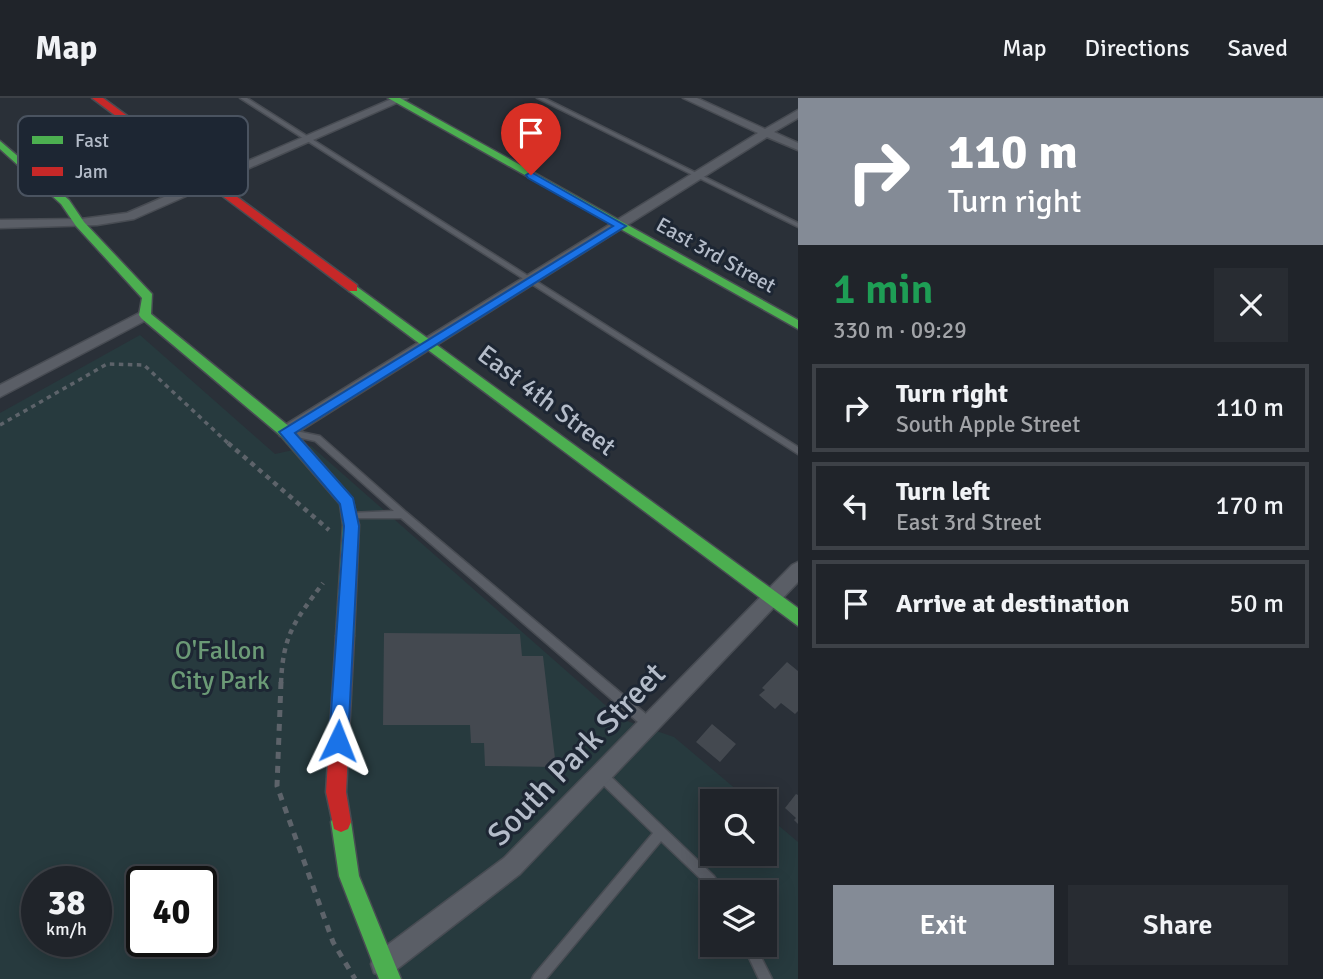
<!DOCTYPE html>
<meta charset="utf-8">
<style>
:root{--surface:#20242a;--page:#282c32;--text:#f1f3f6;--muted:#a2a4a8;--line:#3d4147;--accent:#848b96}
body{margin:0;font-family:Signika,sans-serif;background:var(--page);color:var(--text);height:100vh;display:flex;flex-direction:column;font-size:26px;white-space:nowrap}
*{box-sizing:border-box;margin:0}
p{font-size:23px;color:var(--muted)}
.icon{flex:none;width:38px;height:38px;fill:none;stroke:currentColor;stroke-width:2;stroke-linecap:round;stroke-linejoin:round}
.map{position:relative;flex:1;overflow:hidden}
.panel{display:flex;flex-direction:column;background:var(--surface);width:525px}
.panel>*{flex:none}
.guide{background:#848b96;color:#fff;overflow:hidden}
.tools{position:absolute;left:700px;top:691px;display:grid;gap:14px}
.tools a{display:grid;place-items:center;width:77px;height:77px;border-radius:0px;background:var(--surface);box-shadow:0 4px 18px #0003,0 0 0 2px var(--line);font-size:35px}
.speed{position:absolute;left:21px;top:768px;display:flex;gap:14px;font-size:35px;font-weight:700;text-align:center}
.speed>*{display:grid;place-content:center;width:91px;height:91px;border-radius:50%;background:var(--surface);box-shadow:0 4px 18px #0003,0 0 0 2px var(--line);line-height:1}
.speed small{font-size:18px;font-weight:400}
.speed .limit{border:4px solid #111;border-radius:10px;background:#fff;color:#111}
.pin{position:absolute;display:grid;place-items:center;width:60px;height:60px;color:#fff;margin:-72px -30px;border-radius:50% 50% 50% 0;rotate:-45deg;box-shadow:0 0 7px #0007}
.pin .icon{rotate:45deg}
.me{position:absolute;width:77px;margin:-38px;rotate:2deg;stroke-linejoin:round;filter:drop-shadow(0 0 5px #0008)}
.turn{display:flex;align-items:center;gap:24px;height:147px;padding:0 35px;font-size:32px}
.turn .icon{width:91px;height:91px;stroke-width:2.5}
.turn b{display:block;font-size:49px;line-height:60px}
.round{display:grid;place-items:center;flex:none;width:74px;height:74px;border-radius:0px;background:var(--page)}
.summary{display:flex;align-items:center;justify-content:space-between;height:119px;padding:0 35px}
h1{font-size:42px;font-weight:600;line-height:52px;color:#1e9e55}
.primary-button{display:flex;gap:14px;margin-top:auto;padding:14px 35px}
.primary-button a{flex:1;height:80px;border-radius:0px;background:var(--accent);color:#fff;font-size:28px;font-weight:600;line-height:80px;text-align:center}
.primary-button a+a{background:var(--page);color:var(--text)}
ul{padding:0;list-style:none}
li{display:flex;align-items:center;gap:21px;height:88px;margin:0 14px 10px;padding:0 21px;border:4px solid var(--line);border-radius:0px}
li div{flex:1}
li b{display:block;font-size:26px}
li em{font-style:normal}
header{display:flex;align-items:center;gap:42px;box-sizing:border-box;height:98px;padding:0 35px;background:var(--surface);border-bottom:2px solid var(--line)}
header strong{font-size:33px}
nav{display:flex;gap:38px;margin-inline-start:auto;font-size:24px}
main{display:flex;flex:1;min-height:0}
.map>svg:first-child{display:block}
</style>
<header>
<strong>Map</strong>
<nav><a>Map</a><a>Directions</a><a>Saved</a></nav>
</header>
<main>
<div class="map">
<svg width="798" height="881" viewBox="0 0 798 881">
<rect width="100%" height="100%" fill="#2a3038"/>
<path fill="#273a3e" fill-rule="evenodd" d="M140 237 275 356 311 348 621 621 674 639 750 703 712 704V756H765V716L798 744V881H0V315ZM37 784H96V844H37ZM142 784H201V844H142ZM712 794H765V847H712Z"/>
<path fill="#444950" d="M384 535 520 536 522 558H543L556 669 485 668 484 645H471L470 627H383Z
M787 564 798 573V613L795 616 781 605 775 611 759 597 765 592 762 590Z
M712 626 736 646 720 664 696 644Z
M796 696 798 697V726L794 722 796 720 785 710Z"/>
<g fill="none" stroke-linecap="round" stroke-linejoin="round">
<g stroke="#484c53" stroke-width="3">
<path id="lane" d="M240 0H247L798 349V356Z
M537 0H544L798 125V129Z
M291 332 320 338 406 414 653 622 654 626 653 630 649 631 645 630 401 420H347L346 418 347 416 350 415 394 413 315 343 288 337 287 335Z
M601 672 605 673 714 778 724 794H712V796L706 786 661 743 546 881H532L534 877 653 735 597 681 596 677 597 673Z
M743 847H755L772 881H759Z"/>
</g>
<g stroke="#484c53" stroke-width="3">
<path id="street" d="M394 0H408L134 121 97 127 0 130V122L81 121 127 115Z
M683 0H697L765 31 798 12V20L774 34 798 45V52L767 39 292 338H280L278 334 280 330 758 35Z
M145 212 152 217 150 220 0 299V287Z
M798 464V484L520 776 392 875 383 878 374 875 371 866 374 857 504 760 792 467Z"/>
</g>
<g stroke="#484c53" stroke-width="3">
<path id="fast" d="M388 0H400L798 222V231Z
M0 43 69 102 84 124 152 196 151 216 291 330 352 400 359 427 354 538 351 543 345 546 339 543 336 538 343 427 340 406 281 338 141 220 139 217 142 200 76 128 61 106 0 51Z
M353 186 798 510V528L349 193 347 190Z
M341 714 348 717 351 724 359 778 401 881H379L339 778 331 724 334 717Z"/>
</g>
<g stroke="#484c53" stroke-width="3">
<path id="jam" d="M92 0H103L357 187V193H349Z
M345 530 351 533 354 538 346 694 351 724 348 731 341 734 334 731 326 694 336 538 339 533Z"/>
</g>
<path stroke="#5d636a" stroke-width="3.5" stroke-dasharray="4.5 4.5" stroke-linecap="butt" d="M0 327 107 266 144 267 230 347"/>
<path stroke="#5d636a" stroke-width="4.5" stroke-dasharray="5 5" stroke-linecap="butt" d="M228 345 329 432
M281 585C283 536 295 523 323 485"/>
<path stroke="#5d636a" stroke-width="5" stroke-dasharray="7 7" stroke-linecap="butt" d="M281 584 277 688 333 844 355 881"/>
<use href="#lane" fill="#5a5e66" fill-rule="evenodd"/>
<use href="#street" fill="#5a5e66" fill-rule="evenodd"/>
<use href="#fast" fill="#4caf50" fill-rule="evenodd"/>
<use href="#jam" fill="#c62828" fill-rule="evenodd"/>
</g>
<path fill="#1a73e8" stroke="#114b97" stroke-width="2" d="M531 74 626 128 295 335 353 400 359 428 348 643 345 650 338 653 332 650 329 643 344 428 340 406 279 334 613 128 528 80 526 77Z"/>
<g text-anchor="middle" stroke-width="6" stroke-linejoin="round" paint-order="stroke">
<g font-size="21" fill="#b4bcc9" stroke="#1d2633">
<text transform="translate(716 157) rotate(29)" y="7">East 3rd Street</text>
</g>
<g font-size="26" fill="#b4bcc9" stroke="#1d2633">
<text transform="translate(547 302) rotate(37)" y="9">East 4th Street</text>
</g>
<g font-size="26" fill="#6b9a76" stroke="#1d2633">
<text x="220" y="561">O'Fallon<tspan x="220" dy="30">City Park</tspan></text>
</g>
<g font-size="32" fill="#b4bcc9" stroke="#1d2633">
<text transform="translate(576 656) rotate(-46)" y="11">South Park Street</text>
</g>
</g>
<rect x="18" y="18" width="230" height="80" rx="10" fill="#1d2633" stroke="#4a5360" stroke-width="2"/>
<rect x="32" y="38" width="31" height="8" fill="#4caf50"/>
<rect x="32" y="69" width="31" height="9" fill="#c62828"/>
<g font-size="19" fill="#b4bcc9">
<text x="75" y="49">Fast</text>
<text x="75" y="80">Jam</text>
</g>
</svg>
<div class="tools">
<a><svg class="icon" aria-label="search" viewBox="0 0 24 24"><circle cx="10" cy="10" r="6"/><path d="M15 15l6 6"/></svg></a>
<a><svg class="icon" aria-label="layers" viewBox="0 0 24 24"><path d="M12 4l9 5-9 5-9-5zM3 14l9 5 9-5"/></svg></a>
</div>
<div class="speed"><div>38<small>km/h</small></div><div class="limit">40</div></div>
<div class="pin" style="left:531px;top:77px;background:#d93025"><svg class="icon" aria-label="arrive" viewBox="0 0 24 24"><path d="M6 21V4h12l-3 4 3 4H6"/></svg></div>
<svg class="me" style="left:338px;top:643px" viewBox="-20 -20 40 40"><path d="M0-17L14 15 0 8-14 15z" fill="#1a73e8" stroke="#fff" stroke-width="4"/></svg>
</div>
<section class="panel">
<div class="guide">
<div class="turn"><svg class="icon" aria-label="right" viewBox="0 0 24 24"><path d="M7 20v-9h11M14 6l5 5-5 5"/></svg><div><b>110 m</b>Turn right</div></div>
</div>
<div class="summary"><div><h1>1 min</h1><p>330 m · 09:29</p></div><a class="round"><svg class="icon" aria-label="close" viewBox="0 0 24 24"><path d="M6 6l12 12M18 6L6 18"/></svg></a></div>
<ul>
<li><svg class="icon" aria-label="right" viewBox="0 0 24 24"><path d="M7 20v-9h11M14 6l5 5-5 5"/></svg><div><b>Turn right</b><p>South Apple Street</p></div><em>110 m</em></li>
<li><svg class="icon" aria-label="left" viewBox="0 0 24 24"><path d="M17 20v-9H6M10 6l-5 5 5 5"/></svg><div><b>Turn left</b><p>East 3rd Street</p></div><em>170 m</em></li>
<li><svg class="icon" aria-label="arrive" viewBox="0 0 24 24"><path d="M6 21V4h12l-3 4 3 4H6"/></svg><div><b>Arrive at destination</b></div><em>50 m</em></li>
</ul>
<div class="primary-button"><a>Exit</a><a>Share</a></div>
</section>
</main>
